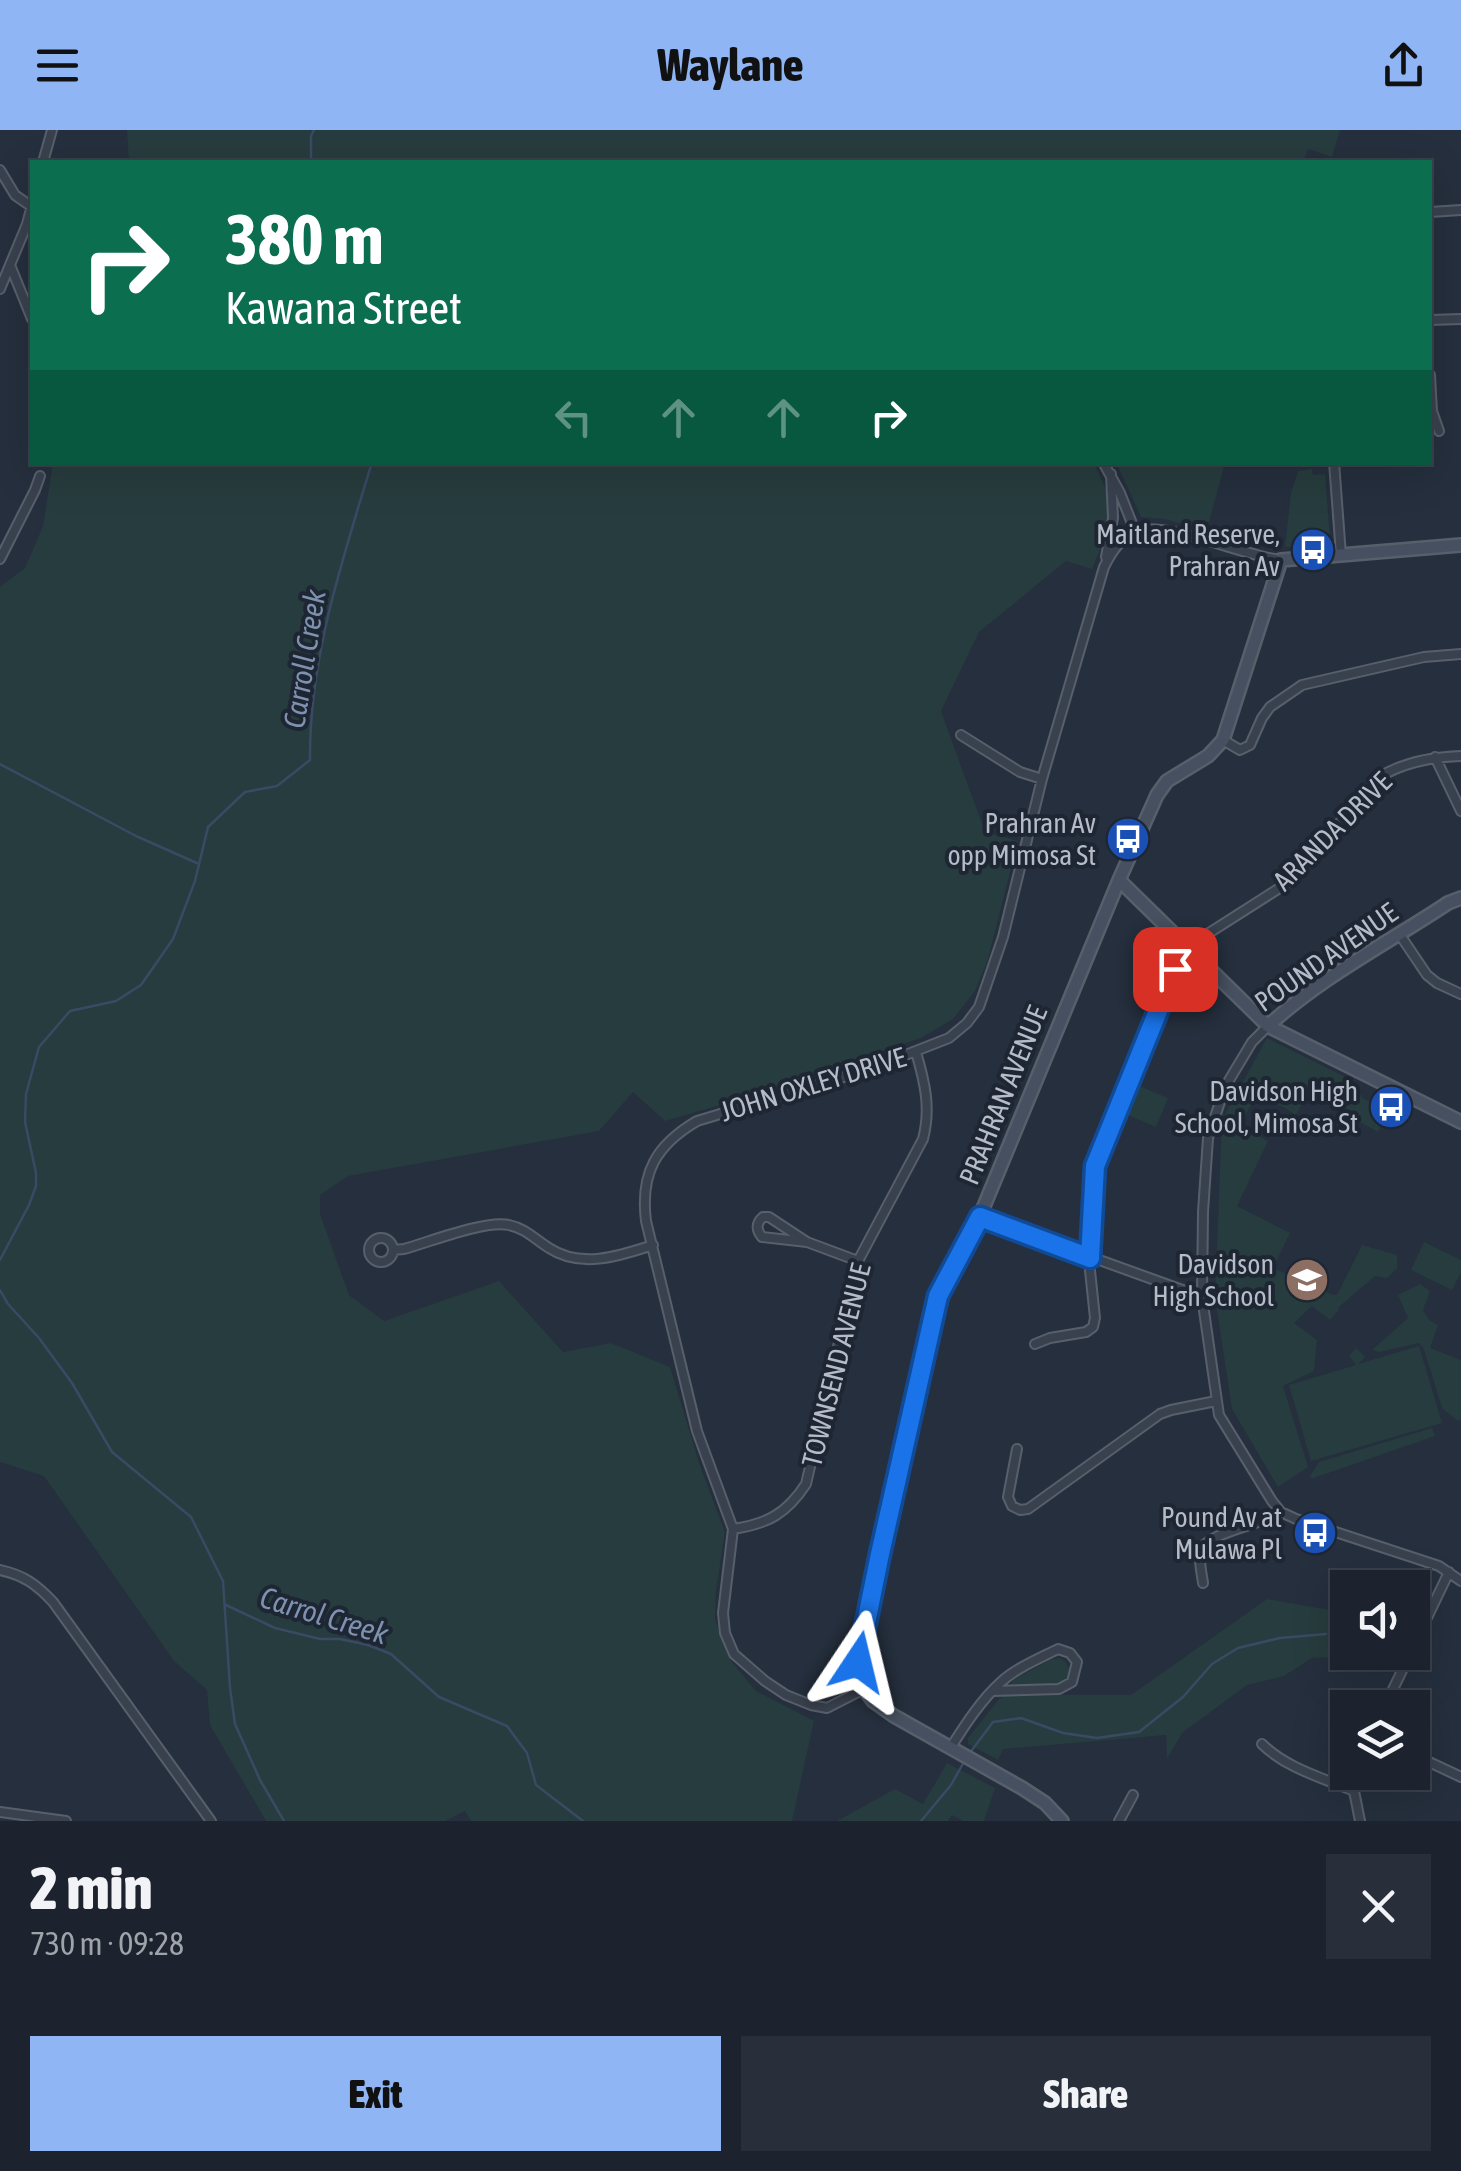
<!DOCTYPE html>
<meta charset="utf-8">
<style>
:root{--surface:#1c232e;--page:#292f3a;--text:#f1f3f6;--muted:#a0a4aa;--line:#3a404a;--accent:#8fb5f4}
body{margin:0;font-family:"Asap Condensed",sans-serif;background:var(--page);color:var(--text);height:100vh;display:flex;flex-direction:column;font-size:38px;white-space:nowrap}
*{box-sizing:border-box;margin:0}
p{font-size:32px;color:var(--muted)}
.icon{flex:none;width:55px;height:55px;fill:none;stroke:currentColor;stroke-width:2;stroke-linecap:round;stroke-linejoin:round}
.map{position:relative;height:1691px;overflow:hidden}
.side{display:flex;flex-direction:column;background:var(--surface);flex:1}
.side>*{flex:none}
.hud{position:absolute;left:30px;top:30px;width:1402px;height:305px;border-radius:0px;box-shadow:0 10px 40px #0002,0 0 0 2px var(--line);background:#0b6e4f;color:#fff;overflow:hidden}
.tools{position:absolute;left:1330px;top:1440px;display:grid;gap:20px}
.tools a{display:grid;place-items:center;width:100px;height:100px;border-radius:0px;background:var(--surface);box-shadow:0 10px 40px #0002,0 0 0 2px var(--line);font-size:50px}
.pin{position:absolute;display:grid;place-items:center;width:85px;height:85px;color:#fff;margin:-42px;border-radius:20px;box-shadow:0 5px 15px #0006}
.me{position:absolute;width:110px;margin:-55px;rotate:10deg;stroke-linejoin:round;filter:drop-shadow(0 0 8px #0008)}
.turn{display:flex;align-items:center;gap:35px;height:210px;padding:0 30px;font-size:45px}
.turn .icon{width:130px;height:130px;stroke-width:2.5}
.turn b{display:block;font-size:70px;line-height:85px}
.lanes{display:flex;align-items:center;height:95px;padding:0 30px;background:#0003;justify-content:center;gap:50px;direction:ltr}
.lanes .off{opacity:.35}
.round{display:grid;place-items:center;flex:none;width:105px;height:105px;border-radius:0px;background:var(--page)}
.head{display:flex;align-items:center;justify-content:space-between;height:170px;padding:0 30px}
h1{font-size:60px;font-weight:800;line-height:75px}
.primary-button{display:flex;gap:20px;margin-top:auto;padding:20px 30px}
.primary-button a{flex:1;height:115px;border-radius:0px;background:var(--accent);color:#111;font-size:40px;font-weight:800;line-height:115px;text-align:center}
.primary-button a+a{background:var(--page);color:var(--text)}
header{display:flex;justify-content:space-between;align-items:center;height:130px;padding:0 30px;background:var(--accent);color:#111;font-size:45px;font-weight:800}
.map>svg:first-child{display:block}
</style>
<header><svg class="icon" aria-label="menu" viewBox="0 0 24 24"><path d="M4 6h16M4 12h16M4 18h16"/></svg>Waylane<svg class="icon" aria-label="share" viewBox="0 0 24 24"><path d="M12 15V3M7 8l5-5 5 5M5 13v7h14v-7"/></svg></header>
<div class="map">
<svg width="1461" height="1691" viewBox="0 0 1461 1691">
<rect width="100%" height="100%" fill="#252f3d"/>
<path fill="#273c3e" d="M127 0H1340L1332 27 1308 19 1303 32H129Z
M1116 332 1225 333 1209 392H1206L1204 400 1165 389 1141 387Z
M53 333H1094L1108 364 1106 405 1092 439 1066 431 979 502 941 581 985 702 1018 711 988 829 975 861 953 889 921 908 737 970 665 991 633 962 599 1001 348 1046 320 1065V1084L349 1165 384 1191 499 1151 563 1222 611 1213 670 1237 700 1336 725 1402 716 1461 715 1489 731 1531 756 1561 814 1591 792 1691H471L465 1681 445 1691H266L210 1595 207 1560 174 1531 44 1346 0 1332V457L25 438 43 396Z
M1312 339 1313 345 1325 344 1330 409 1325 415 1285 417 1291 363 1298 341Z
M1267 908 1349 949 1364 969 1389 980 1378 1002 1307 964 1296 985C1285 978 1267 965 1254 973 1248 976 1244 990 1241 996L1268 1011 1237 1076 1290 1103 1273 1138 1333 1165H1337L1362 1115 1397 1125V1138L1387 1148 1375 1146 1339 1177 1338 1181 1330 1190 1312 1176 1294 1193 1317 1210 1314 1241 1283 1256 1308 1337 1278 1357 1232 1279 1215 1167 1222 990Z
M1137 955 1168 968 1156 997 1125 984Z
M1424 1112 1461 1130V1142L1452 1160 1411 1140Z
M1420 1154 1430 1161 1423 1180 1430 1191 1438 1195 1430 1218 1461 1230V1289L1458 1291 1442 1278 1424 1219 1419 1213 1379 1222 1372 1220 1408 1188 1398 1165Z
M1419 1216 1442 1293 1311 1331 1289 1255 1356 1235 1349 1226 1356 1218 1365 1227 1358 1234Z
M1432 1298 1435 1306 1311 1349 1310 1346 1319 1332Z
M1267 1469 1347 1483 1348 1522 1396 1523 1388 1539 1338 1527 1312 1528 1284 1546 1247 1555 1182 1603 1167 1629 1166 1605 1003 1619 998 1630 968 1614V1608L999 1569 1007 1565H1131Z
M1059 1528C1068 1532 1070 1537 1070 1547L1060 1555H1010L1013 1550 1050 1530Z
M947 1633 995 1658 984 1691H963L952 1685 948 1691H837L895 1659 923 1674Z"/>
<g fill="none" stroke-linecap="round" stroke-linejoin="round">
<path stroke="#3a4a64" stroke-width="2.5" d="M311 32V6L314 0
M0 634 136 706 199 734
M0 1130 29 1075 36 1056V1043L25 992 26 964 39 917 70 881 116 871 141 855 173 809 195 751 208 697 245 662 277 656 310 630C309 527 343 429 372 332
M0 1160 8 1174 39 1208 72 1253 112 1322 191 1387 223 1451 230 1558 235 1594 260 1650 284 1691
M226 1475 275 1498 320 1509H340L368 1515 391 1524 439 1567 507 1596 527 1623 536 1655 583 1691
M969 1624 993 1592 1021 1588 1063 1603 1097 1608 1139 1602 1183 1567 1212 1534 1238 1518 1280 1508 1326 1504
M921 1691 951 1655 965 1630"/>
<g stroke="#575f6b" stroke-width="12">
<path id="street" d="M43 32 52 0
M0 40 15 65 32 77
M1430 82 1461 80
M10 135 32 189
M0 159 27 94 32 75
M1430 190 1461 189
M1430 245 1432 281 1439 301
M1103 332 1120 363 1135 401
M1334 332 1341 425
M1106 427 1113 388 1111 344
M0 429 35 360 40 346
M961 605 1020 642 1042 649
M1223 610 1240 620 1250 615 1262 588 1270 577 1302 555 1424 527 1461 524
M1435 627 1461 681
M1400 805 1427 845 1437 853 1461 864
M1268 896 1252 912 1225 957 1208 1008 1203 1082 1202 1167 1219 1285 1272 1371 1281 1382 1296 1389 1439 1436 1461 1451
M980 1087 1202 1167
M369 1120a12 12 0 1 1 24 0a12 12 0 1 1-24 0Z
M807 1112 762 1107C756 1100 756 1093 763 1087H769L807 1112 858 1131
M393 1120 404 1119C429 1112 485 1090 509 1095 525 1098 536 1110 549 1118 581 1139 619 1126 653 1115
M1035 1214 1050 1208 1086 1202 1093 1197 1095 1188 1089 1131 1092 1116 1095 1035 1175 839 1187 817 1289 752 1378 648C1403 632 1432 627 1461 626
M1017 1319 1008 1367 1012 1376 1020 1380 1028 1379 1160 1284 1171 1280 1216 1271
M733 1399C768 1394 787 1383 806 1354L858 1131 923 1009C931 978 925 953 916 922
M0 1440C24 1445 37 1455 53 1472L211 1691
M1203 1453C1202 1444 1198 1430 1201 1420 1206 1403 1264 1394 1281 1382
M1412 1519 1449 1442
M864 1559 827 1578 811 1575 786 1565 765 1551 734 1524 725 1503 723 1483 733 1399 697 1301 646 1091C640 1043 656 1015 697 991L867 940 949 908 967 893 979 877 1003 807 1042 649 1104 437C1111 423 1120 408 1135 402 1162 389 1247 427 1281 430
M1384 1578 1411 1522
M1262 1614C1286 1638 1323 1648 1354 1661
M951 1617C965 1595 981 1570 1001 1552 1016 1538 1040 1528 1058 1519L1070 1523 1077 1532 1072 1552 1059 1559 993 1561
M1412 1624 1461 1647
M1354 1642V1661L1360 1691
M0 1682 66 1691
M1119 1691 1133 1665"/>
</g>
<g stroke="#575f6b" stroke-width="16">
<path id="secondary" d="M1119 750 1268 896 1461 992
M1268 896C1321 847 1388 813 1448 773L1461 768
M1062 1691 1045 1673 1022 1658 894 1586 873 1571 864 1559 858 1532 862 1508 938 1165 982 1081 1119 750 1157 665 1167 651 1208 626 1223 610 1281 430 1461 415"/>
</g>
<use href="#street" stroke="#39414e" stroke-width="8"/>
<use href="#secondary" stroke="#475060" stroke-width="11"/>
</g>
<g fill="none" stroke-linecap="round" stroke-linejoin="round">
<g stroke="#114b97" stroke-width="25">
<path id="route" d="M858 1532 880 1424 938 1166 980 1087 1090 1128 1095 1036 1175 839"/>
</g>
<use href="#route" stroke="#1a73e8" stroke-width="18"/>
</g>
<defs>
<g id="bus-disc" transform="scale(2.25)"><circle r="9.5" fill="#1a4fb4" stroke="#1e2633"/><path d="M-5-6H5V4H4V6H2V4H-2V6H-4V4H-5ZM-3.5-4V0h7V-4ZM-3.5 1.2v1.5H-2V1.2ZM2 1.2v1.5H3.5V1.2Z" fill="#fff"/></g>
<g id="school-disc" transform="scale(2.25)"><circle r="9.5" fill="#8d6e63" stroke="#1e2633"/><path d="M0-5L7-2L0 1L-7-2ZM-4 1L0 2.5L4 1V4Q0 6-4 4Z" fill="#fff"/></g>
</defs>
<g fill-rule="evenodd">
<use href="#bus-disc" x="1313" y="420"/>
<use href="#bus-disc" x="1128" y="709"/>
<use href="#bus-disc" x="1391" y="977"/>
<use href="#school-disc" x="1307" y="1150"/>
<use href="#bus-disc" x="1315" y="1403"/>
</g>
<g text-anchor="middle" stroke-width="8" stroke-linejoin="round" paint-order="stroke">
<g font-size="28" fill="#b5bcc8" stroke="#1e2633" text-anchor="end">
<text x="1280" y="414">Maitland Reserve,<tspan x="1280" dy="32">Prahran Av</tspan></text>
<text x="1096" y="703">Prahran Av<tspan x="1096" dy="32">opp Mimosa St</tspan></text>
<text x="1358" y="971">Davidson High<tspan x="1358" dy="32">School, Mimosa St</tspan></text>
<text x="1274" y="1144">Davidson<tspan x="1274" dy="32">High School</tspan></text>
<text x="1282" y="1397">Pound Av at<tspan x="1282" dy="32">Mulawa Pl</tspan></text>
</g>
<g font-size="28" fill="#b5bcc8" stroke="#1e2633">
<text transform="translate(1332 701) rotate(-45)" y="10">ARANDA DRIVE</text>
<text transform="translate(1326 827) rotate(-35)" y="10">POUND AVENUE</text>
<text transform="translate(813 954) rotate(-17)" y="10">JOHN OXLEY DRIVE</text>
<text transform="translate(1003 965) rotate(-68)" y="10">PRAHRAN AVENUE</text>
<text transform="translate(836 1235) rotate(-76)" y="10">TOWNSEND AVENUE</text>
</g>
<g font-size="30" font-style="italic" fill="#7e92af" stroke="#1e2633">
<text transform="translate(305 529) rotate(-81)" y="10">Carroll Creek</text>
<text transform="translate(324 1486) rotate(17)" y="10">Carrol Creek</text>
</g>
</g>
</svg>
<div class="tools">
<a><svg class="icon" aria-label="sound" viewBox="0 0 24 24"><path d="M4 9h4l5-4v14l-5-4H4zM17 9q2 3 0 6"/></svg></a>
<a><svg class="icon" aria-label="layers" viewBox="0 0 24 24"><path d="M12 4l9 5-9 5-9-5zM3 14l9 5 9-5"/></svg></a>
</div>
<div class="pin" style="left:1175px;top:839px;background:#d93025"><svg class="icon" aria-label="arrive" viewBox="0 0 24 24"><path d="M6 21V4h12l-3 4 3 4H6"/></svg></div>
<svg class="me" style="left:858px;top:1532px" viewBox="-20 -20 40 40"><path d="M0-17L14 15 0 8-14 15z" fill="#1a73e8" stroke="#fff" stroke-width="4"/></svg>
<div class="hud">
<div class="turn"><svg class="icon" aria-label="right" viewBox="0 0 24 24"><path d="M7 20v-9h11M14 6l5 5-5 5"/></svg><div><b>380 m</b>Kawana Street</div></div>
<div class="lanes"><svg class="icon off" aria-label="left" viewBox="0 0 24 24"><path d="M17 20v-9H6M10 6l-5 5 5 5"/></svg><svg class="icon off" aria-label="ahead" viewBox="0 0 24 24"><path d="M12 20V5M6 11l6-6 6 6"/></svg><svg class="icon off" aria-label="ahead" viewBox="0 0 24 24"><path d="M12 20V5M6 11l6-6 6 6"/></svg><svg class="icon" aria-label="right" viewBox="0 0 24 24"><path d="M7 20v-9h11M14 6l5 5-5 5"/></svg></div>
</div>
</div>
<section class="side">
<div class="head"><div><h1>2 min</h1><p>730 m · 09:28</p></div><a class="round"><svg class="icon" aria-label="close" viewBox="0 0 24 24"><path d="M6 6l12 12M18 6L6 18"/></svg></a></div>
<div class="primary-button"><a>Exit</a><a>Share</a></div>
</section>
